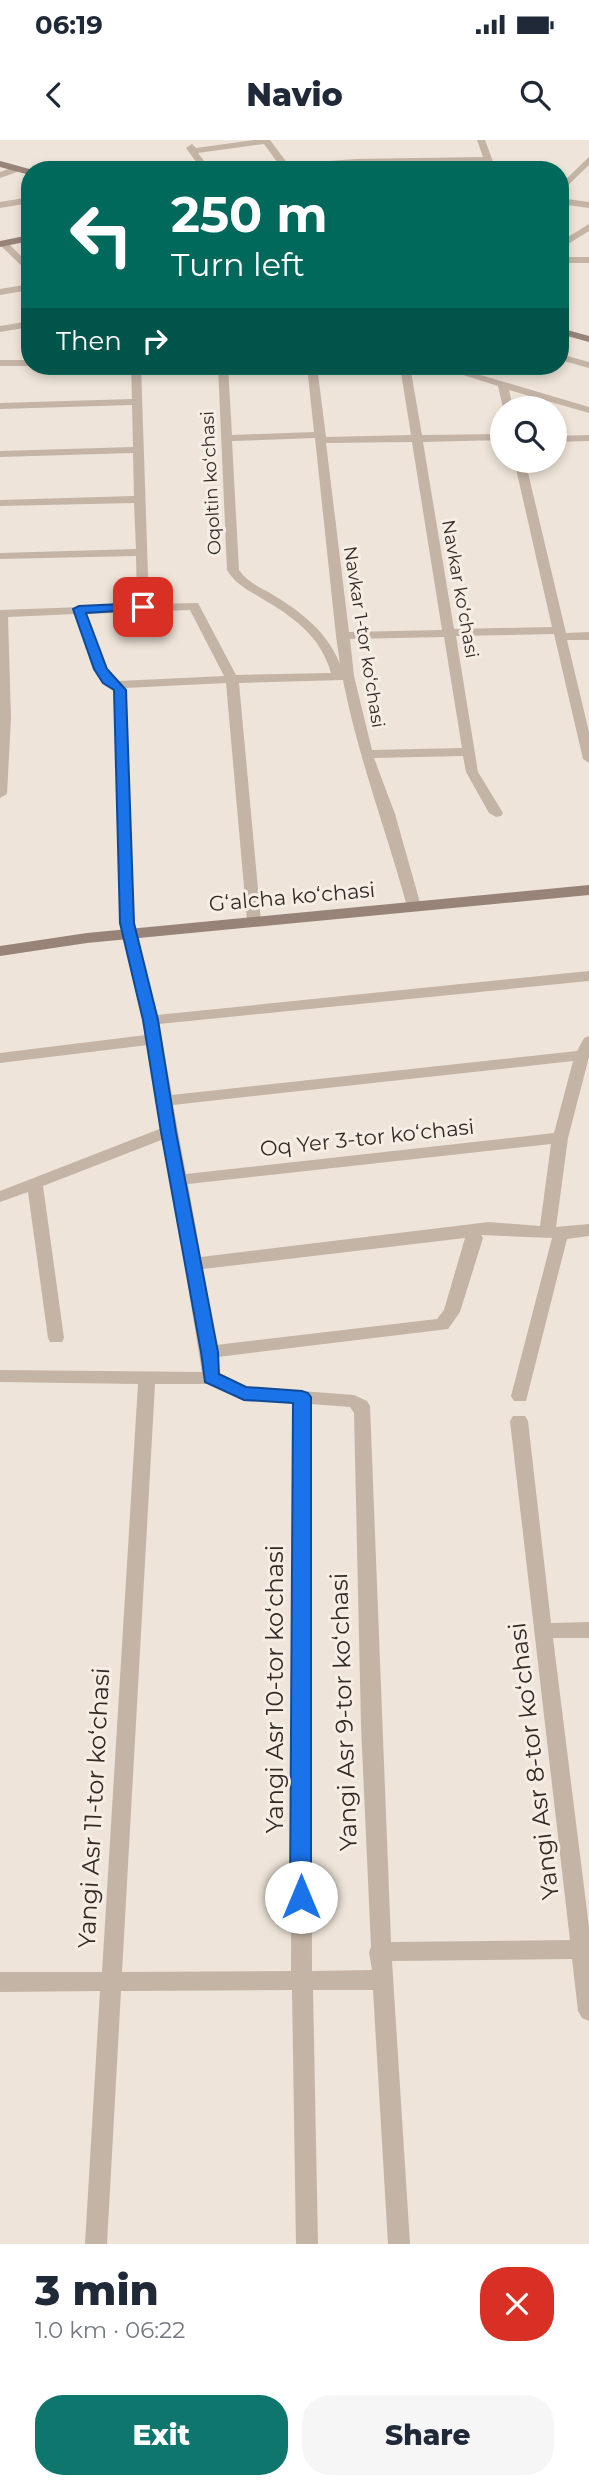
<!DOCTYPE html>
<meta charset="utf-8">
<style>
:root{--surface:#fff;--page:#f6f6f7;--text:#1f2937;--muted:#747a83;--accent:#0f766e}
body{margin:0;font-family:Montserrat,sans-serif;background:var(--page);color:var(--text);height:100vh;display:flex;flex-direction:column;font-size:26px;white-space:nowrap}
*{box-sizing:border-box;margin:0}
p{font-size:23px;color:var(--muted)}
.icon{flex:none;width:38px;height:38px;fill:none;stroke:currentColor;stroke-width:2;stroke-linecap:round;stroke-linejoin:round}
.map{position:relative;height:2104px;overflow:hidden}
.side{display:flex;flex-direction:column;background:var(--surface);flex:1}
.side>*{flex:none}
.top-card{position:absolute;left:21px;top:21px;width:548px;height:214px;border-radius:28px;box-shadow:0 4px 10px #0003;background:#00695c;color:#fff;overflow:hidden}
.fabs{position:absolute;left:490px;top:256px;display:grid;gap:14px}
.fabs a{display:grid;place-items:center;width:77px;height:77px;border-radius:50%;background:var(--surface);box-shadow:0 4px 10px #0003;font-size:35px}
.pin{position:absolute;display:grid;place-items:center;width:60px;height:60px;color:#fff;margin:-30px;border-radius:14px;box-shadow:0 4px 10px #0006}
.me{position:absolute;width:77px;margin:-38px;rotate:0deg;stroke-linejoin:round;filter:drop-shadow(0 0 5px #0008)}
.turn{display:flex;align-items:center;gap:24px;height:147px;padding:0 35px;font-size:32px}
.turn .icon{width:91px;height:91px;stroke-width:2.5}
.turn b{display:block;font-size:49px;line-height:60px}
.then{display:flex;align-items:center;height:66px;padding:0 35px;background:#0003;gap:14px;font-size:26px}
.round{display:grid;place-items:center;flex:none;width:74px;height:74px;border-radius:28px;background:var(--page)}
.head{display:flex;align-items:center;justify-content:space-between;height:119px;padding:0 35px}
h1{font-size:42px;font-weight:800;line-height:52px}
.action{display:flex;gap:14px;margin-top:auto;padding:14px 35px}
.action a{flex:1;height:80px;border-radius:28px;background:var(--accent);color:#fff;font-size:28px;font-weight:800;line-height:80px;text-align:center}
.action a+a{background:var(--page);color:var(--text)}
.status{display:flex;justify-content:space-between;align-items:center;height:49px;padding:0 35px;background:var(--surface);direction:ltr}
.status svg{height:19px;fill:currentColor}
header{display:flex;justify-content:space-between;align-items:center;height:91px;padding:0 35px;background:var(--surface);font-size:32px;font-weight:800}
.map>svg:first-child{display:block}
</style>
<div class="status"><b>06:19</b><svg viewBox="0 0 49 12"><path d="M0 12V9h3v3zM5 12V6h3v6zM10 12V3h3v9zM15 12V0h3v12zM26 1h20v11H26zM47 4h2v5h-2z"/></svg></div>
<header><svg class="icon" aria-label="back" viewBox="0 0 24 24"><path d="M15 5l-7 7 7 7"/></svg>Navio<svg class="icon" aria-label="search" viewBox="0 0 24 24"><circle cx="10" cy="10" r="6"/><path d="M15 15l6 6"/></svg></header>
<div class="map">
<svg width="589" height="2104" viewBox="0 0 589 2104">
<rect width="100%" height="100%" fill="#eee4d9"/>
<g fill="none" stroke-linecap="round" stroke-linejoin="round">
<path fill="#c4b4a6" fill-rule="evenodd" d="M254 0H270L288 24 356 19 483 17 477 0H485L495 27 488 29 485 23 356 25 283 30 264 4 198 13 211 30H202L186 8 192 4 196 8Z
M589 17V25L560 53V45Z
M17 26 20 27V31L0 38V32Z
M30 57V63L0 68V62Z
M560 58 589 62V68L560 64Z
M589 84V91L560 109V102Z
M0 101H6L30 125V134L0 105Z
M560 117H589V123H560Z
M30 144V150L0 155V149Z
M30 181V187L0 192V186Z
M560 214 589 222V228L560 220Z
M0 220H30L31 226H0Z
M131 226H141L149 464 198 463 236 535 331 533C321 496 292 476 261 458 248 450 235 444 227 430L218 226H228L232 295 314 292 307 226H317L326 297 411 295 400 226H410L422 295 502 294V300L423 302 454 489 552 487 514 320H525L566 493 589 492V500H567L589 592V623L583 619 554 494 456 496 478 632 503 673 501 676 496 677 489 673 466 632 463 616 374 618 395 674 421 766 414 770 407 766C386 690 358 617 343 540L239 543 261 781 254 785 247 781 226 543 125 548 134 783 157 875 589 831V841L159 884 172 955 577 911 584 898 589 896V917L568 998 556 1087 589 1084V1096L567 1099 526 1261H514L511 1256 552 1098 481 1095 483 1098 460 1172 448 1189 218 1217 219 1235 246 1247 354 1255 367 1261 370 1266 391 1802 570 1800 510 1281 513 1276H525L528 1281 551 1483 589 1482V1498H553L589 1787V1881L582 1878 578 1871 572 1819 392 1821 410 2104H388L373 1850H313L318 2104H296L292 1850 121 1851 107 2104H85L100 1851 0 1852V1832H102L138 1244 0 1242V1230L202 1232 164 999 43 1046 64 1198 62 1202H50L48 1198 28 1052 0 1062V1051L162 988 148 905 0 923V913L146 895 120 783 114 550 101 540 93 528 75 474 8 477 11 578 7 654 0 658V470L137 465 136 416 0 419V413L136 409 134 363 0 366V360L134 356 133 313 0 317V311L133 307 132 265 0 269V263L132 259ZM315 298 336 496 340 524C327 491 300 471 270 453 259 447 246 441 239 430L232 301ZM412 302 442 490 349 492 326 303ZM190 470 224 536 119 541C97 528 94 497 87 474ZM444 497 462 608 372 610 354 536 350 499ZM573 921 554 993 186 1034 173 965ZM551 1004 540 1086 489 1082 201 1117 188 1044ZM465 1098 444 1170 437 1179 216 1205 203 1129ZM155 1244H209L244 1259 293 1263 291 1831 122 1832ZM311 1264 350 1267 354 1273 361 1585 371 1807 369 1812 372 1830 312 1831Z
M435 226H450L589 267V273L509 250 513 268H503L498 246Z
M589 295V301L555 302V296Z"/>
<path fill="#978378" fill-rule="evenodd" d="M0 21 4 22 33 30H30V35L26 34 0 27Z
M30 95V101L0 107V101Z
M560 188 589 196V202L560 194Z
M589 745V755L87 803 0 816V806L87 793Z"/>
</g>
<path fill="#1a73e8" stroke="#114b97" stroke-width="2" d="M143 463 148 464V469L86 473 107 529 126 550 134 783 158 880 176 992 218 1212 219 1234 246 1247 302 1251 308 1253 311 1257V1757L308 1764 301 1767 293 1764 290 1757 293 1263 244 1260 205 1242 201 1212 161 992 143 880 120 783 114 550 103 543 94 529 73 469 79 466Z"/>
<g text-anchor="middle" stroke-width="6" stroke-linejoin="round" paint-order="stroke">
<g font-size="18" fill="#312a26" stroke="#f6eee4">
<text transform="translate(211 343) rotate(-93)" y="6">Oqoltin koʻchasi</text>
<text transform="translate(460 449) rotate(80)" y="6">Navkar koʻchasi</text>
<text transform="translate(364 497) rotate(81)" y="6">Navkar 1-tor koʻchasi</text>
</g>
<g font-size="21" fill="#312a26" stroke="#f6eee4">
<text transform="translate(292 757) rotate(-5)" y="7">Gʻalcha koʻchasi</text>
<text transform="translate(367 998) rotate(-6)" y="7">Oq Yer 3-tor koʻchasi</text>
</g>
<g font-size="24" fill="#312a26" stroke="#f6eee4">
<text transform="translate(275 1549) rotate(-90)" y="8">Yangi Asr 10-tor koʻchasi</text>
<text transform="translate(344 1572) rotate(-92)" y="8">Yangi Asr 9-tor koʻchasi</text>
<text transform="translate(534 1621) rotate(-97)" y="8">Yangi Asr 8-tor koʻchasi</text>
<text transform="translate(94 1668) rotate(-87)" y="8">Yangi Asr 11-tor koʻchasi</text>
</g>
</g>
</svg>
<div class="fabs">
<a><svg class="icon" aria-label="search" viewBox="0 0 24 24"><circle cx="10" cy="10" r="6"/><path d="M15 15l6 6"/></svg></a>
</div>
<div class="pin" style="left:143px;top:467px;background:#d93025"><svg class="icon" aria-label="arrive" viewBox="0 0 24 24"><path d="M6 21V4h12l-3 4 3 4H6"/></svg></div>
<svg class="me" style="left:301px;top:1757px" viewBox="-20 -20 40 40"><circle r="19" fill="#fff"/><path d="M0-13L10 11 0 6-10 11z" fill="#1a73e8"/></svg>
<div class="top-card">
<div class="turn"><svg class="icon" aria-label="left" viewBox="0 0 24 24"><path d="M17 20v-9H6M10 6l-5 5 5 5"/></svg><div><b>250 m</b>Turn left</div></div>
<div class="then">Then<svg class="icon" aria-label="right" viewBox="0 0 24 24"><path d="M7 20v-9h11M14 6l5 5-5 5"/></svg></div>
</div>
</div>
<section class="side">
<div class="head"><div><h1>3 min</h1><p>1.0 km · 06:22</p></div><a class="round" style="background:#d93025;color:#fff"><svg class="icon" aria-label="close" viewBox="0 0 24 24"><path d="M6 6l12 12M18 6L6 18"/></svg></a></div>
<div class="action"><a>Exit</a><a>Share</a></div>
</section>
